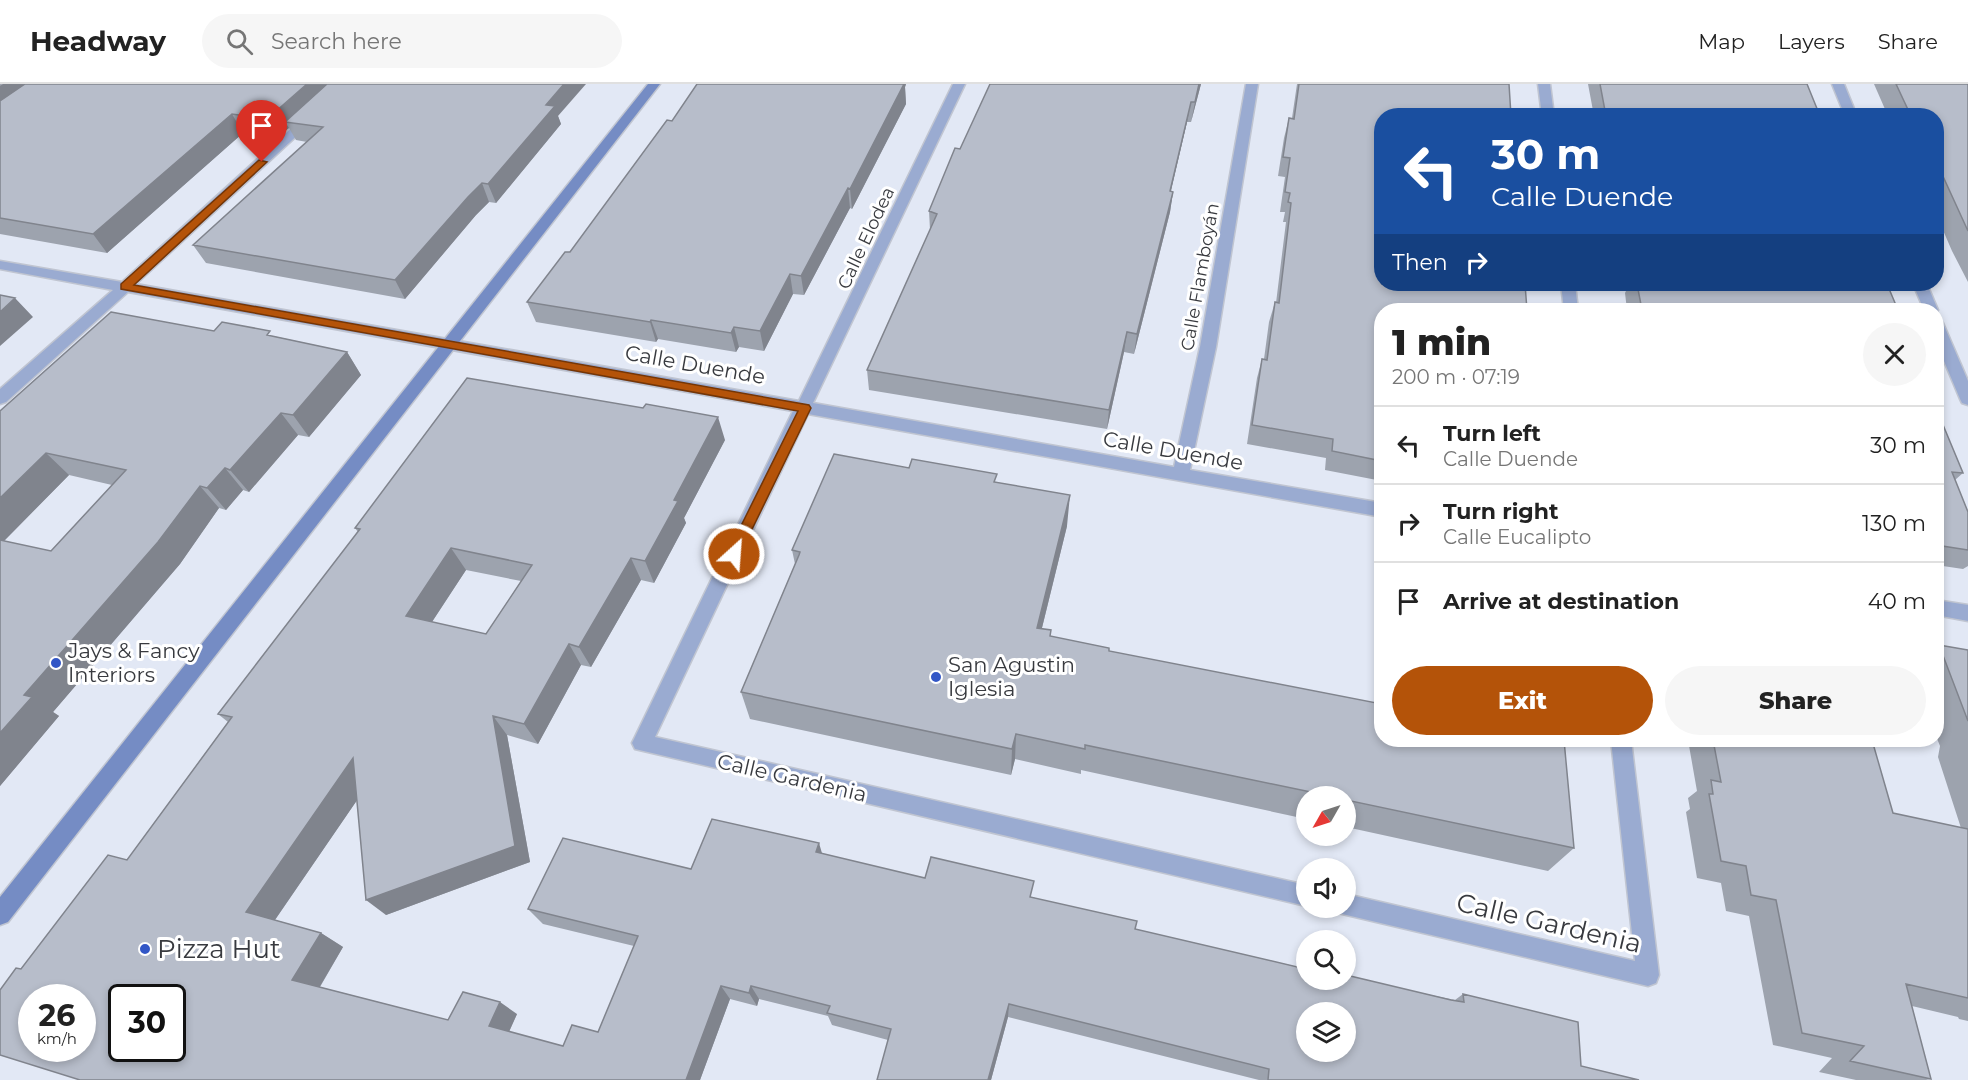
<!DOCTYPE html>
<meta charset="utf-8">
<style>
:root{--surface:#fff;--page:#f6f6f6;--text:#222;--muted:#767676;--line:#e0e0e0;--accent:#b45309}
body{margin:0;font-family:Montserrat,sans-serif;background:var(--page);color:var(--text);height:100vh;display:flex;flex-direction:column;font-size:22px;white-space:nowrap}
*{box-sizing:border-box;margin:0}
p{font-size:20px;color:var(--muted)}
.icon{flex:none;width:33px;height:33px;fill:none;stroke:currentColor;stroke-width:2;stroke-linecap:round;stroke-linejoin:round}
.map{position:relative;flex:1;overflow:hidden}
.details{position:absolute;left:1374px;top:219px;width:570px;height:444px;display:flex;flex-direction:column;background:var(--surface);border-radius:24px;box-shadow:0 3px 9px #0003}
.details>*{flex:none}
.hud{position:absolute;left:1374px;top:24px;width:570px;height:183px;border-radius:24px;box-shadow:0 3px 9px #0003;background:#1a4fa0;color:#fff;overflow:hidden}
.needle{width:39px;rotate:231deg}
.fabs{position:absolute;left:1296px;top:702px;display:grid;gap:12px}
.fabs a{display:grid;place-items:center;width:60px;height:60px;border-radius:50%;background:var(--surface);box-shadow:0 3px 9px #0003;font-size:30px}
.speed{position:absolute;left:18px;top:900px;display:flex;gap:12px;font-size:30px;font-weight:700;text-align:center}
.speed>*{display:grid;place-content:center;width:78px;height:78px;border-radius:50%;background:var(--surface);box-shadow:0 3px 9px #0003;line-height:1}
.speed small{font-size:15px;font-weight:400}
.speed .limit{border:3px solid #111;border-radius:9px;background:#fff;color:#111}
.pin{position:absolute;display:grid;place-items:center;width:51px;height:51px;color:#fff;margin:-62px -26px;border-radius:50% 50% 50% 0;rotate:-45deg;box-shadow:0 0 6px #0007}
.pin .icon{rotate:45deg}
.me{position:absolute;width:66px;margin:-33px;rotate:26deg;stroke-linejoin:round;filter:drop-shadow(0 0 4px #0008)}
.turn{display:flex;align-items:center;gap:21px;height:126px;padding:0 18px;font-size:27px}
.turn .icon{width:78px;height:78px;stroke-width:2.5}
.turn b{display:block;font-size:42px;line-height:51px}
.then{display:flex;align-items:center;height:57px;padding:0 18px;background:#0003;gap:12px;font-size:22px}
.round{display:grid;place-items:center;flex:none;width:63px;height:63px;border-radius:32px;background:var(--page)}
.overview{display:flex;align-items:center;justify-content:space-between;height:102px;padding:0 18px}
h1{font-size:36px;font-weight:800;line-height:45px}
.cta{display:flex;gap:12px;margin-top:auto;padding:12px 18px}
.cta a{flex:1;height:69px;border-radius:36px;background:var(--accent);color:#fff;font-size:24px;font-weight:800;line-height:69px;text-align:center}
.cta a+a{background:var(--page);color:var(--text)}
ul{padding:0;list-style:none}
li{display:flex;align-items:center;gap:18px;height:78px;padding:0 18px;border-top:2px solid var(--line)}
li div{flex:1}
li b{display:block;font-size:22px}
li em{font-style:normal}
header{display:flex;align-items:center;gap:36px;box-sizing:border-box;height:84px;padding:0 30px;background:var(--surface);border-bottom:2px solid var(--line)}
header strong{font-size:28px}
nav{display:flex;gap:33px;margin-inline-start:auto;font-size:21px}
.search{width:420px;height:54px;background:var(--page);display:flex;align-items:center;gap:15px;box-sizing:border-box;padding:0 21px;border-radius:33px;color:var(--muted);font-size:22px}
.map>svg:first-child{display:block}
</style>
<header>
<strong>Headway</strong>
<div class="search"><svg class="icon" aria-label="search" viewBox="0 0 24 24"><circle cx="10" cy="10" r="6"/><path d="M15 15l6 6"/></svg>Search here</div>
<nav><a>Map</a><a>Layers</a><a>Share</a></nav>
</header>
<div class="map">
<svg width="1968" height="996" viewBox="0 0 1968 996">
<rect width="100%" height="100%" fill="#e2e8f5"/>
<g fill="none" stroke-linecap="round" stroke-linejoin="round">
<g stroke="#c0c5d1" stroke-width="3">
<path id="street" d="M340 0H353L136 200 799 317 953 0H965L813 319 1174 383 1200 263 1246 0H1258L1216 263 1190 386 1382 419V433L808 330 655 653 1306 801V822L635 665 632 659 635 653 793 327 128 208 6 318 0 320V305L113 206 0 185V177L122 198Z
M1538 0H1550L1554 32H1542Z
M1832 0H1844L1857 32H1845Z
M1561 200H1575L1578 226H1564Z
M1913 200H1927L1938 226 1936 229V226H1924Z
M1936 234 1943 239 1968 297V321L1962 319 1960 315 1936 258Z
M1936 516 1968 521V537L1936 531Z
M1611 656H1631L1659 891 1656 899 1648 902 1338 829 1336 824H1346V810L1635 877Z"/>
</g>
<g stroke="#c0c5d1" stroke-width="3">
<path id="secondary" d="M648 0H660L8 838 0 841V813Z"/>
</g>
<use href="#street" fill="#9aabd1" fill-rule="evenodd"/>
<use href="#secondary" fill="#758cc4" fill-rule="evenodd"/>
</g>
<path fill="#9da3ae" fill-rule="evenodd" d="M0 0 558 32 561 40 496 119 489 118 476 131 405 215 206 179 193 161 307 58 296 56 289 44 278 53 243 49 107 169 0 150Z
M697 0H906L905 3 906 20 852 125 850 124 804 211 793 210 764 267 739 263 736 268 658 255 656 258 536 238 527 218 570 168 672 37Z
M990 0H1201L1191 38H1187L1171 107 1173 108 1170 128 1134 270 1124 268 1107 345 869 306 867 286 930 146 929 127 960 65Z
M1297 0H1509L1382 226V397L1325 386 1326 374 1247 360 1257 294 1262 275H1264L1269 238 1275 218 1276 219 1286 138H1283L1285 128H1280L1285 93 1278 92 1284 54 1289 34H1292Z
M1588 0H1807L1820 32H1594Z
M1874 0H1968V198L1952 167 1936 130V32H1888Z
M1625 200H1887L1898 226H1627L1625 209 1626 207Z
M273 252 347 268 361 291 309 353 298 351 249 408 243 406 226 426 219 424 180 480 53 628 59 632 0 702V327ZM69 391 112 401 51 467 4 457Z
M1936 324 1963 389 1955 396 1968 428V482L1963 485 1936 481Z
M725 356 684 434 686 439 654 499 641 496 591 583 581 581 538 660 507 651 530 778 386 831 357 716 275 836 321 849 343 863 320 903 448 936 517 930 509 948 563 962 598 948 634 862 543 840 528 825 691 785 822 770 925 794 1032 813 1135 845 1306 885 1455 916 1463 910 1581 982 1639 996H1259L1008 933 991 996H877L888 956 832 941 828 932 759 915 757 922 730 915 700 996 21 885 127 776 228 638 218 630 358 448 355 444ZM466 486 521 497 486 550 432 538Z
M909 384 997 398 1067 442 1042 544 1050 552 1109 567 1574 764 1548 787 1346 743V712H1306V735L1081 686V690L1015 675 1011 691 750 635 741 608 795 480 792 466Z
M1939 561 1968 566V937L1959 935 1958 933 1912 922 1931 995 1926 996H1856L1819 988 1832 974 1773 961 1749 832 1726 827 1721 799 1697 794 1686 728 1690 725 1688 714 1697 707 1688 656H1872L1893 729 1961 744 1938 673 1940 662 1936 652V563Z"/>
<path fill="#80848d" d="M3 0H43L0 30V2Z
M307 0H337L285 38 289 44 278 53 267 35Z
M564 0H586L558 32 561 40 496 119 488 100 546 21Z
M895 0H906L905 3 906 20 852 125 850 105Z
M1199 0H1201L1191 38 1195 18Z
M1191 18 1187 38 1166 127 1170 107Z
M232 30 243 49 107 169 93 150Z
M482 99 489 118 476 131 405 215 395 196 468 113Z
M848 104 850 124 804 211 801 192Z
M1173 108 1170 128 1134 270 1137 250Z
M790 190 793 210 764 267 760 247Z
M15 214 33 233 0 262V228Z
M651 236 658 255 656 258 650 238Z
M734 243 739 263 736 268 731 249Z
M1127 248 1124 268 1107 345 1109 326Z
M347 268 361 291 309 353 293 331Z
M281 329 298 351 249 408 230 386Z
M718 333 725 356 684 434 686 439 654 499 645 477 674 416Z
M46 369 69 391 0 461V414Z
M225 384 243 406 226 426 207 404Z
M200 402 219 424 180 480 53 628 59 632 0 702V649L24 611Z
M1070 411 1067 442 1035 572 1037 544Z
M451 464 466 486 422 553 406 532Z
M631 474 641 496 591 583 579 563Z
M569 560 581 581 538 660 524 640Z
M493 632 507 651 530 778 386 831 366 816Z
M1016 650 1015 675 1011 691 1012 665Z
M353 674 373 693 270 843 246 828Z
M819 759 824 776 816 768Z
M321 849 343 863 316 909 292 896Z
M721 902 730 915 700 996H686Z
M751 902 759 915 757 922 749 909Z
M500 918 517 930 506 954 489 942Z
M1009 920 1008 933 991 996H988Z"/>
<path fill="#b7bdca" stroke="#80848d" stroke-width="1.5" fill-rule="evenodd" d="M25 0H307L267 35 232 30 93 150 0 134V17Z
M327 0H564L546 21 555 22 488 100 482 99 468 113 395 196 193 161 323 43 285 38Z
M697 0H904L850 105 848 104 801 192 790 190 760 247 734 243 731 249 651 236 650 238 527 218 565 168H570L667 36 672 37Z
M990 0H1199L1195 18H1191L1170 107 1173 108 1137 250 1127 248 1109 326 867 286 937 130 929 127 955 64 960 65Z
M1299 0H1509L1511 32H1382V200H1525L1527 226H1382V377L1332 367 1333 355 1252 341 1262 275 1267 276 1275 218 1279 219 1291 119 1288 118 1290 109 1285 108 1290 74 1283 73 1289 34 1294 35Z
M1600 0H1807L1820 32H1606Z
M1896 0H1968V147L1936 77V32H1911Z
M1637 200H1887L1898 226H1642Z
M0 211 15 214 0 228Z
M111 228 214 247 222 238 270 247 267 251 347 268 293 331 281 329 230 386 225 384 207 404 200 402 158 458 24 611 32 613 0 649V456L51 467 126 386 46 369 0 414V327Z
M467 294 643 324 646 320 718 333 674 416 678 417 645 477 631 474 579 563 569 560 524 640 493 632 515 762 366 816 353 674 246 828 321 849 292 896 448 936 463 908 500 918 489 942 563 962 572 941 598 948 638 852 528 825 563 754 691 785 712 735 819 759 816 768 925 794 931 773 1034 797 1030 813 1137 837 1135 845 1306 885V896H1346V891L1451 916 1464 918 1463 910 1578 938 1581 982 1639 996H1268L1269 985 1009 920 988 996H877L891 945 827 929 830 922 751 902 749 909 721 902 686 996H80L0 971V906L16 884 21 885 108 771 127 776 232 633 218 630 360 445 355 444ZM451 464 532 481 486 550 406 532ZM32 914H82V964H32ZM122 914H172V964H122ZM1306 928H1346V968H1306Z
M1936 324 1963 389 1952 388 1968 428V466L1936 461Z
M834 370 909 384 912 375 997 390 994 398 1070 411 1037 544 1051 546 1050 552 1109 564V567L1382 620V656H1564L1574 764 1346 716V712H1330L1085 661V665L1016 650 1012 665 741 608 799 471 800 468 792 466Z
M1939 561 1968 566V637Z
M1713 656H1872L1893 729 1968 745V914L1906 900 1931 995 1850 977 1864 962 1802 949 1776 816 1751 811 1746 782 1721 777 1709 710H1713L1711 696 1721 698Z"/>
<path fill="#b45309" stroke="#753606" stroke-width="1.5" d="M259 76 267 78 134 201 809 321 811 324 738 474H729L727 470 798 327 121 205V200Z"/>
<g fill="#3256c6" stroke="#fff" stroke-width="2">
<circle cx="56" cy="579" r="6"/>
<circle cx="936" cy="593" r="6"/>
<circle cx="145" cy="865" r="6"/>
</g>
<g text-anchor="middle" stroke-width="6" stroke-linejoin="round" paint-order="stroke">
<g font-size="18" fill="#383a3f" stroke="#fff">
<text transform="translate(866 154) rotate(-65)" y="6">Calle Elodea</text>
<text transform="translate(1200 193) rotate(-80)" y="6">Calle Flamboyán</text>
</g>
<g font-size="21" fill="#383a3f" stroke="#fff">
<text transform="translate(695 281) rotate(10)" y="7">Calle Duende</text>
<text transform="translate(1173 367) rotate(10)" y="7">Calle Duende</text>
<text transform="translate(792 694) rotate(13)" y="7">Calle Gardenia</text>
</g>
<g font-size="21" fill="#383a3f" stroke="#fff" text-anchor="start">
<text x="68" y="574">Jays &amp; Fancy<tspan x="68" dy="24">Interiors</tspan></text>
<text x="948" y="588">San Agustin<tspan x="948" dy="24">Iglesia</tspan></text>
</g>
<g font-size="26" fill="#383a3f" stroke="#fff">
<text transform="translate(1549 839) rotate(13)" y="9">Calle Gardenia</text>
</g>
<g font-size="26" fill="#383a3f" stroke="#fff" text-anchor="start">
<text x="157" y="874">Pizza Hut</text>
</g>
</g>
</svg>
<div class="fabs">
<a><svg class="needle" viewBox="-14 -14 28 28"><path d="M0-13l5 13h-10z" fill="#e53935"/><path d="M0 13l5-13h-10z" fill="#767676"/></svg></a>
<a><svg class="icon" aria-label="sound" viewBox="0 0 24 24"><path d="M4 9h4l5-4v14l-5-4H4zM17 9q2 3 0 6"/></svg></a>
<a><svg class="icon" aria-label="search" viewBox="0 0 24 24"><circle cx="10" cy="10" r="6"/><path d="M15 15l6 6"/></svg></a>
<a><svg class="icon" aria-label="layers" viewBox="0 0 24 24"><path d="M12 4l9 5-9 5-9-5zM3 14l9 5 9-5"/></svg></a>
</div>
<div class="speed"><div>26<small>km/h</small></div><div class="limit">30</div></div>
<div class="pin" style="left:262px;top:78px;background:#d93025"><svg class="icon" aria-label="arrive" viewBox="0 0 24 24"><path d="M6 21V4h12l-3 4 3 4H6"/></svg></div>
<svg class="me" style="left:734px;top:470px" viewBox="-20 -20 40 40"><circle r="17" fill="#b45309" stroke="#fff" stroke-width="3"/><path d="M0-11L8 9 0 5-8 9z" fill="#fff"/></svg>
<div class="hud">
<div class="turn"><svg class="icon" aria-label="left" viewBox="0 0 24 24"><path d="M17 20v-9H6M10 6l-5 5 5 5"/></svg><div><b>30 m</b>Calle Duende</div></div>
<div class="then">Then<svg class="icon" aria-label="right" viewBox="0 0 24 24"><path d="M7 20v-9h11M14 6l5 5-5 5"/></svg></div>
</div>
<section class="details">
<div class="overview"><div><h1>1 min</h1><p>200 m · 07:19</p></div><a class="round"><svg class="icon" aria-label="close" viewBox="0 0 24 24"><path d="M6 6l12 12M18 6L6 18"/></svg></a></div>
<ul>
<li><svg class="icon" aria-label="left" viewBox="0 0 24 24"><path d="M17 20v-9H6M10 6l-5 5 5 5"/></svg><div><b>Turn left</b><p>Calle Duende</p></div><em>30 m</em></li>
<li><svg class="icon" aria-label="right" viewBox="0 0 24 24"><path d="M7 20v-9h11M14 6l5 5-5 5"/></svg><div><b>Turn right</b><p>Calle Eucalipto</p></div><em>130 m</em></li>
<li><svg class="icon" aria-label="arrive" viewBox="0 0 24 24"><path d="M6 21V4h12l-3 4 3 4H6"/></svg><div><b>Arrive at destination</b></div><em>40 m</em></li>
</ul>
<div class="cta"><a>Exit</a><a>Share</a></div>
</section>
</div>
